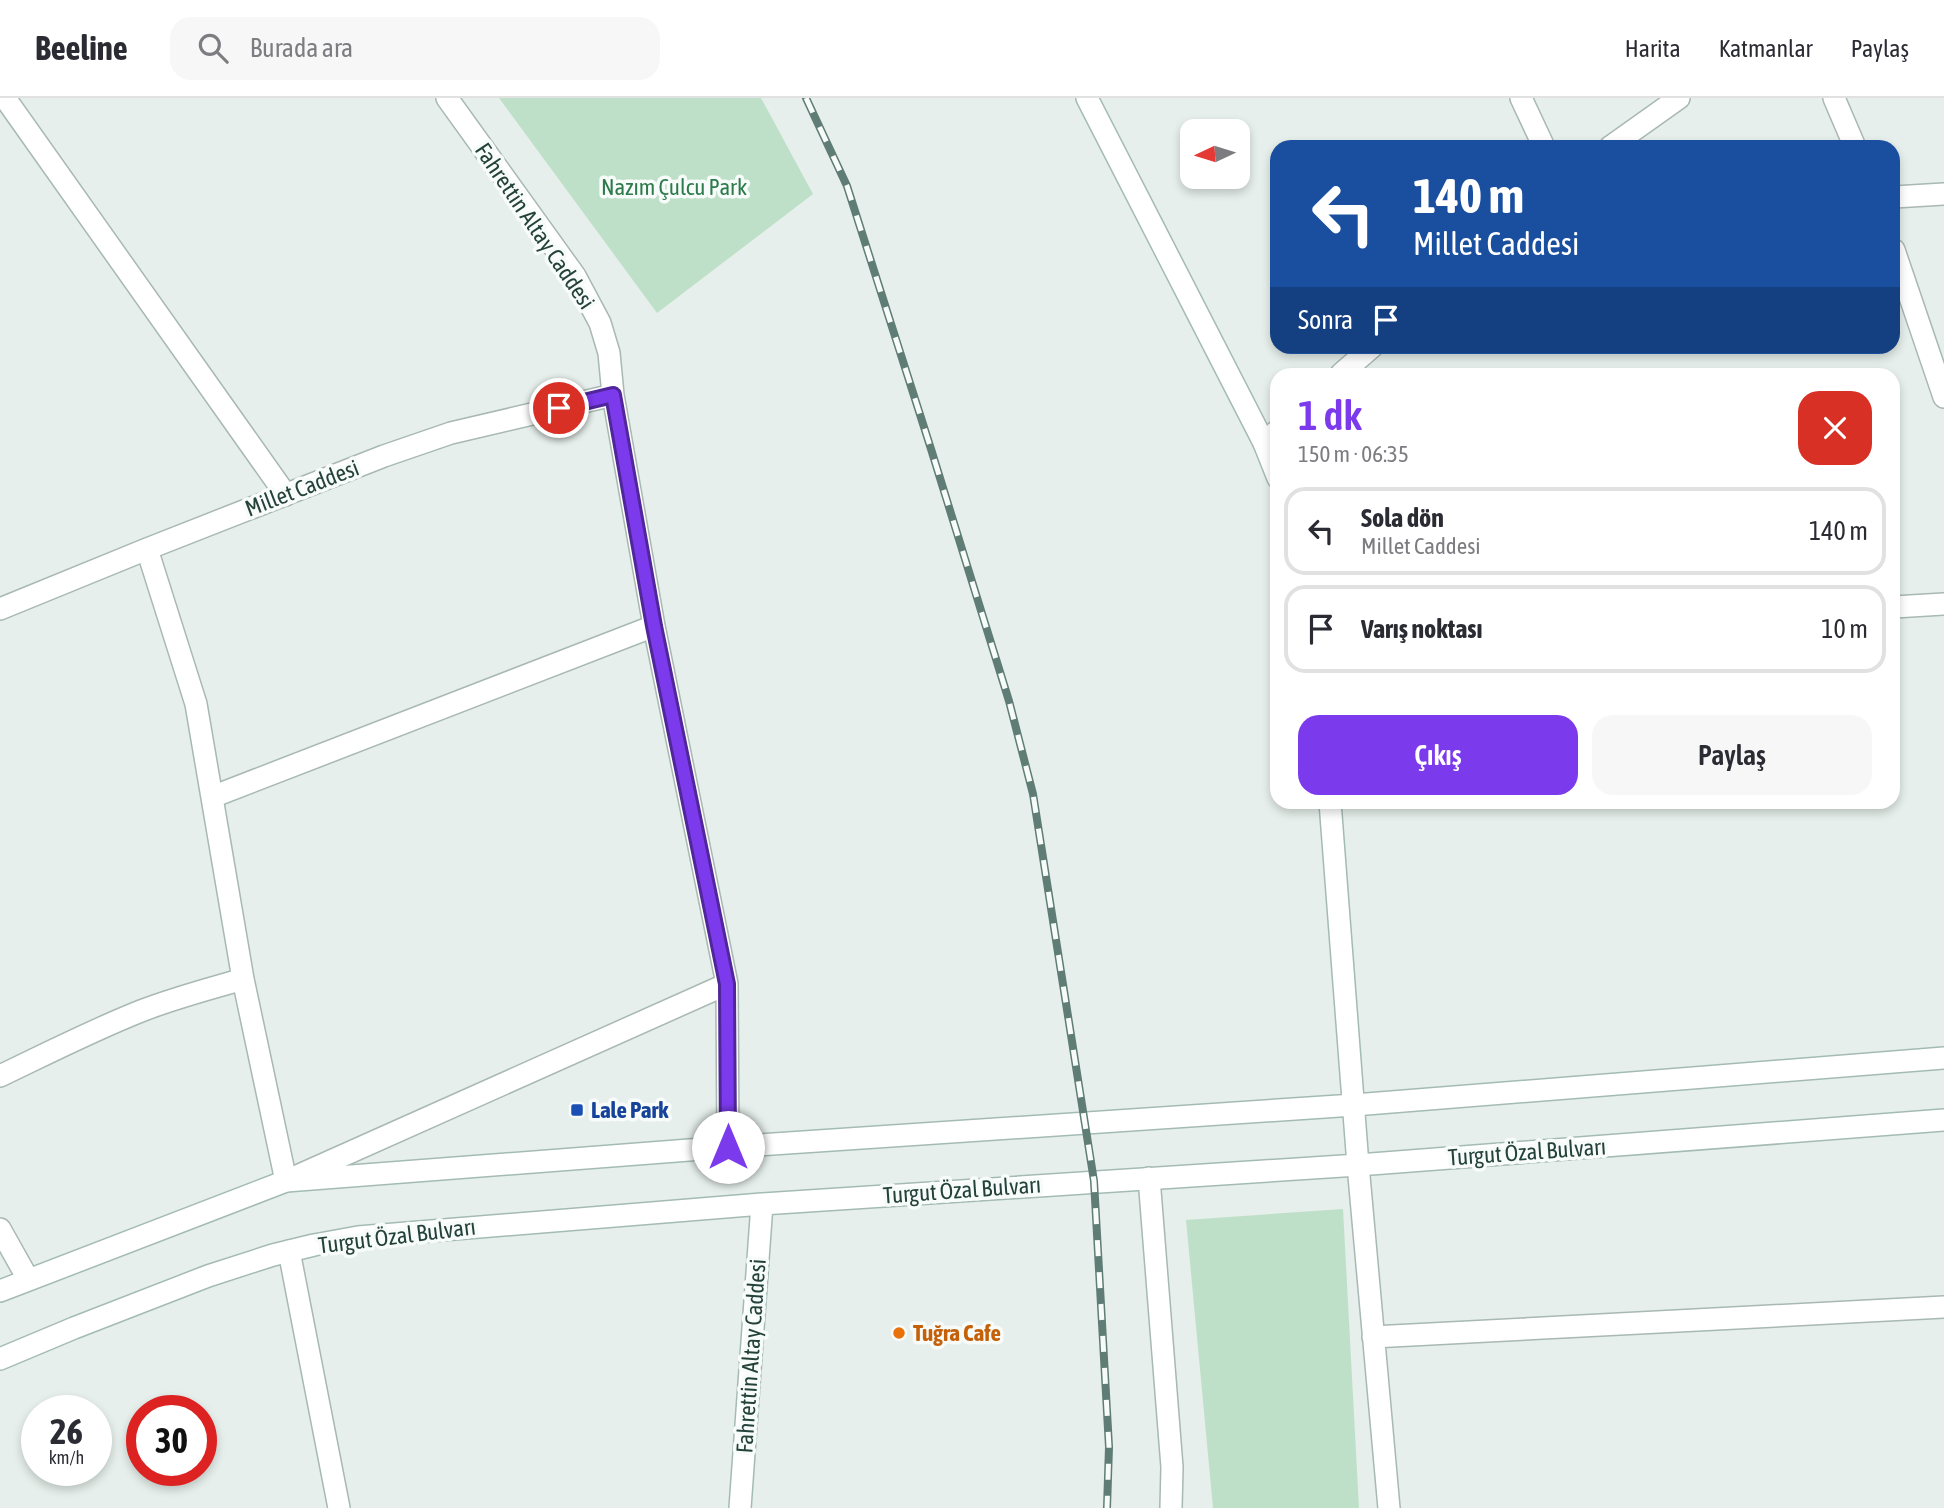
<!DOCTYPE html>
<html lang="tr">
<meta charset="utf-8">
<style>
:root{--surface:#fff;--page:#f7f7f7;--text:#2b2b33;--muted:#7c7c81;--line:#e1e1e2;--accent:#7c3aed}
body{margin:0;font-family:"Asap Condensed",sans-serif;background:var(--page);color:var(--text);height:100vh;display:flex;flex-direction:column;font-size:26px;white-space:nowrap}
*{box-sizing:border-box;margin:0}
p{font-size:23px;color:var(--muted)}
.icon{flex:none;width:38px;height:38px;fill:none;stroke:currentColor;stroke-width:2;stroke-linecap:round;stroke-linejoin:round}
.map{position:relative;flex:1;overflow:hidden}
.panel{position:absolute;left:1270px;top:270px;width:630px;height:441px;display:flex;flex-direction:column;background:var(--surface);border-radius:21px;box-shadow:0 4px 10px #0003}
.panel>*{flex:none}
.guide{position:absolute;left:1270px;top:42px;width:630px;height:214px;border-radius:21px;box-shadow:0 4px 10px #0003;background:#1a4fa0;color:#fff;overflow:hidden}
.needle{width:46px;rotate:266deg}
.controls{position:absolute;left:1180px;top:21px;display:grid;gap:14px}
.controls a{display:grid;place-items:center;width:70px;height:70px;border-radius:14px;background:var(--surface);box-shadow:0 4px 10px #0003;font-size:35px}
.speed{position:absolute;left:21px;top:1297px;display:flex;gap:14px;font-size:35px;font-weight:700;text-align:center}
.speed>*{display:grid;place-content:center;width:91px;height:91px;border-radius:50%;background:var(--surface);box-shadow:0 4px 10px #0003;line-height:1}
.speed small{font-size:18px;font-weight:400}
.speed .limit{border:10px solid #d22;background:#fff;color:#111}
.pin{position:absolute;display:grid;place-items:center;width:60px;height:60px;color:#fff;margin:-30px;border:4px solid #fff;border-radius:50%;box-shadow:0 2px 7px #0007}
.me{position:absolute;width:77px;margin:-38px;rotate:0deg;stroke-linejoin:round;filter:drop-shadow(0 0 5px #0008)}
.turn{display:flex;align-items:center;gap:24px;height:147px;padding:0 28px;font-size:32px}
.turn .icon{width:91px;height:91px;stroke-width:2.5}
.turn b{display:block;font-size:49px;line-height:60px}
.then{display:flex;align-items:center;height:66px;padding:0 28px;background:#0003;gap:14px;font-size:26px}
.round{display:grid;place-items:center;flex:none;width:74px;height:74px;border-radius:21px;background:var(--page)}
.headline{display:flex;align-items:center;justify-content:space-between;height:119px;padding:0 28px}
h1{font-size:42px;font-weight:600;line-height:52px;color:var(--accent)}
.cta{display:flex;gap:14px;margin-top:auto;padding:14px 28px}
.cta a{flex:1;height:80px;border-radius:21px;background:var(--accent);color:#fff;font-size:28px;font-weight:600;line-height:80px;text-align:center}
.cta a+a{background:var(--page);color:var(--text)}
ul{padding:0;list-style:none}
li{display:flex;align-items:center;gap:21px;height:88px;margin:0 14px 10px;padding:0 14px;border:4px solid var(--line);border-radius:21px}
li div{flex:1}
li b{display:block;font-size:26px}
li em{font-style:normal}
header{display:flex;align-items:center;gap:42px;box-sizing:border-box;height:98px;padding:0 35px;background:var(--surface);border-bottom:2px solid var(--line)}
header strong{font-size:33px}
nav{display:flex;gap:38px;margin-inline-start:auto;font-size:24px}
.search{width:490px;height:63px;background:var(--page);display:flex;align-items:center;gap:18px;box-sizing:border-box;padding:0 24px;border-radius:21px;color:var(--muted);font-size:26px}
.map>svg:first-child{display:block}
</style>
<header>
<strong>Beeline</strong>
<div class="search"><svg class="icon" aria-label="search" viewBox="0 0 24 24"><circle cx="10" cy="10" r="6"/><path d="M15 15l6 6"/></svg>Burada ara</div>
<nav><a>Harita</a><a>Katmanlar</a><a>Paylaş</a></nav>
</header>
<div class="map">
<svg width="1944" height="1410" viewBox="0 0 1944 1410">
<rect width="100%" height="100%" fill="#e6efeb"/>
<path fill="#bfe0c8" d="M499 0H761L813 96 657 215Z
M1343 1111 1359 1410H1213L1186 1122Z"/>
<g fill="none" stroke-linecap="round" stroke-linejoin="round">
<g stroke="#a8b8b2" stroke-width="24">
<path id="street" d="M5 0 286 397
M447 0 575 178 600 225 609 255 613 297 654 528 727 886 728 1049
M1521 0 1544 49
M1834 0 1855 49
M1610 49 1679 0
M1894 99 1944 96
M1894 152 1944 299
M1341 276 1373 248
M1264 345 1278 332
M147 451 196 606 243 881 286 1083 727 886
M1894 509 1944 506
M0 511 147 451 384 358 451 335 613 297
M212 699 654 528
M0 978C46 956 93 932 141 913 174 900 209 891 243 881
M1358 1067 1389 1410
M1149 1080 1172 1369 1171 1410
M0 1131 28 1181
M289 1153 339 1410
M1373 1239 1944 1209"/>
</g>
<g stroke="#a4bbb3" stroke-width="24">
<path id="secondary" d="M1087 0 1264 345 1278 380
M1330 704 1358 1067
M0 1193 286 1083 728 1049 1354 1007 1944 960
M0 1261 74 1230 208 1178 273 1157 314 1147 358 1139 762 1106 1358 1067 1944 1022
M740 1410 762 1106"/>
</g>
<use href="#street" stroke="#fff" stroke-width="21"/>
<use href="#secondary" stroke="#fff" stroke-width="21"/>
<g stroke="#5f7d75" stroke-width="8">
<path id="rail" d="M806 0 847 88 931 351 1009 603 1033 696 1094 1083 1109 1349 1107 1410"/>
</g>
<use href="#rail" stroke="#f7fbf9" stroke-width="5" stroke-dasharray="16" stroke-linecap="butt"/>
</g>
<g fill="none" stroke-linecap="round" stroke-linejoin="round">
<g stroke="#51269a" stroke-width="18">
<path id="route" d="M559 310 613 297 654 528 727 886 728 1049"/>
</g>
<use href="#route" stroke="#7c3aed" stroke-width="12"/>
</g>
<rect fill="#1a4fb4" stroke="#f7fbf9" stroke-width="2.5" x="570" y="1005" width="14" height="14" rx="3.5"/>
<circle fill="#e8710a" stroke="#f7fbf9" stroke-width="2.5" cx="899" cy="1235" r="7"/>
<g text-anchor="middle" stroke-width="7" stroke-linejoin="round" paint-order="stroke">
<g font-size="23" fill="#2d7a4b" stroke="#f7fbf9">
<text x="674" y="97">Nazım Çulcu Park</text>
</g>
<g font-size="23" fill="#24423a" stroke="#f7fbf9">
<text transform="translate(535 128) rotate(56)" y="8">Fahrettin Altay Caddesi</text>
<text transform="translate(302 390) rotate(-21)" y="8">Millet Caddesi</text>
<text transform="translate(1527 1054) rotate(-4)" y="8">Turgut Özal Bulvarı</text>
<text transform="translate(962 1092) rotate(-4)" y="8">Turgut Özal Bulvarı</text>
<text transform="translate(397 1138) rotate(-7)" y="8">Turgut Özal Bulvarı</text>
<text transform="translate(751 1258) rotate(-86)" y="8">Fahrettin Altay Caddesi</text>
</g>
<g font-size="23" font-weight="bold" fill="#164399" stroke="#f7fbf9" text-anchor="start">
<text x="591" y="1020">Lale Park</text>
</g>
<g font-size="23" font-weight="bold" fill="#c56008" stroke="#f7fbf9" text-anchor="start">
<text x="913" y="1243">Tuğra Cafe</text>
</g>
</g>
</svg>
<div class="controls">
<a><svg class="needle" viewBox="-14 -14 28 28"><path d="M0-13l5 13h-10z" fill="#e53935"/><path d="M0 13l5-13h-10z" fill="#7c7c81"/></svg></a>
</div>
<div class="speed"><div>26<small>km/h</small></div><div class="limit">30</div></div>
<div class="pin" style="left:559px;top:310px;background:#d93025"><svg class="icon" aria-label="arrive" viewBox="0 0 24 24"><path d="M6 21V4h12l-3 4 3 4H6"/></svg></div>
<svg class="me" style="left:728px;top:1049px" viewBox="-20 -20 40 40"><circle r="19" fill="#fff"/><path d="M0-13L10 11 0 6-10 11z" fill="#7c3aed"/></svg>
<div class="guide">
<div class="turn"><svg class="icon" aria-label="left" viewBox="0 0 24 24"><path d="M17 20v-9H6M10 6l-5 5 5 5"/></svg><div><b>140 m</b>Millet Caddesi</div></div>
<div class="then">Sonra<svg class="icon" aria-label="arrive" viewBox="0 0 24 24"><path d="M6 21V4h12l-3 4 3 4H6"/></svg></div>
</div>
<section class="panel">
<div class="headline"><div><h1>1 dk</h1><p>150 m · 06:35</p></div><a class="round" style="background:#d93025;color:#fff"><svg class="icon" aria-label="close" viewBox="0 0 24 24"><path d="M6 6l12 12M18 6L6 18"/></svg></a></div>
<ul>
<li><svg class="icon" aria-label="left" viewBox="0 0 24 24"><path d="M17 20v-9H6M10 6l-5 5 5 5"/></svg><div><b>Sola dön</b><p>Millet Caddesi</p></div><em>140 m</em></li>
<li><svg class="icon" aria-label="arrive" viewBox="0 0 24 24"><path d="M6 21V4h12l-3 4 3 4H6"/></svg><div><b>Varış noktası</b></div><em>10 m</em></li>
</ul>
<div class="cta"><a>Çıkış</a><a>Paylaş</a></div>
</section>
</div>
